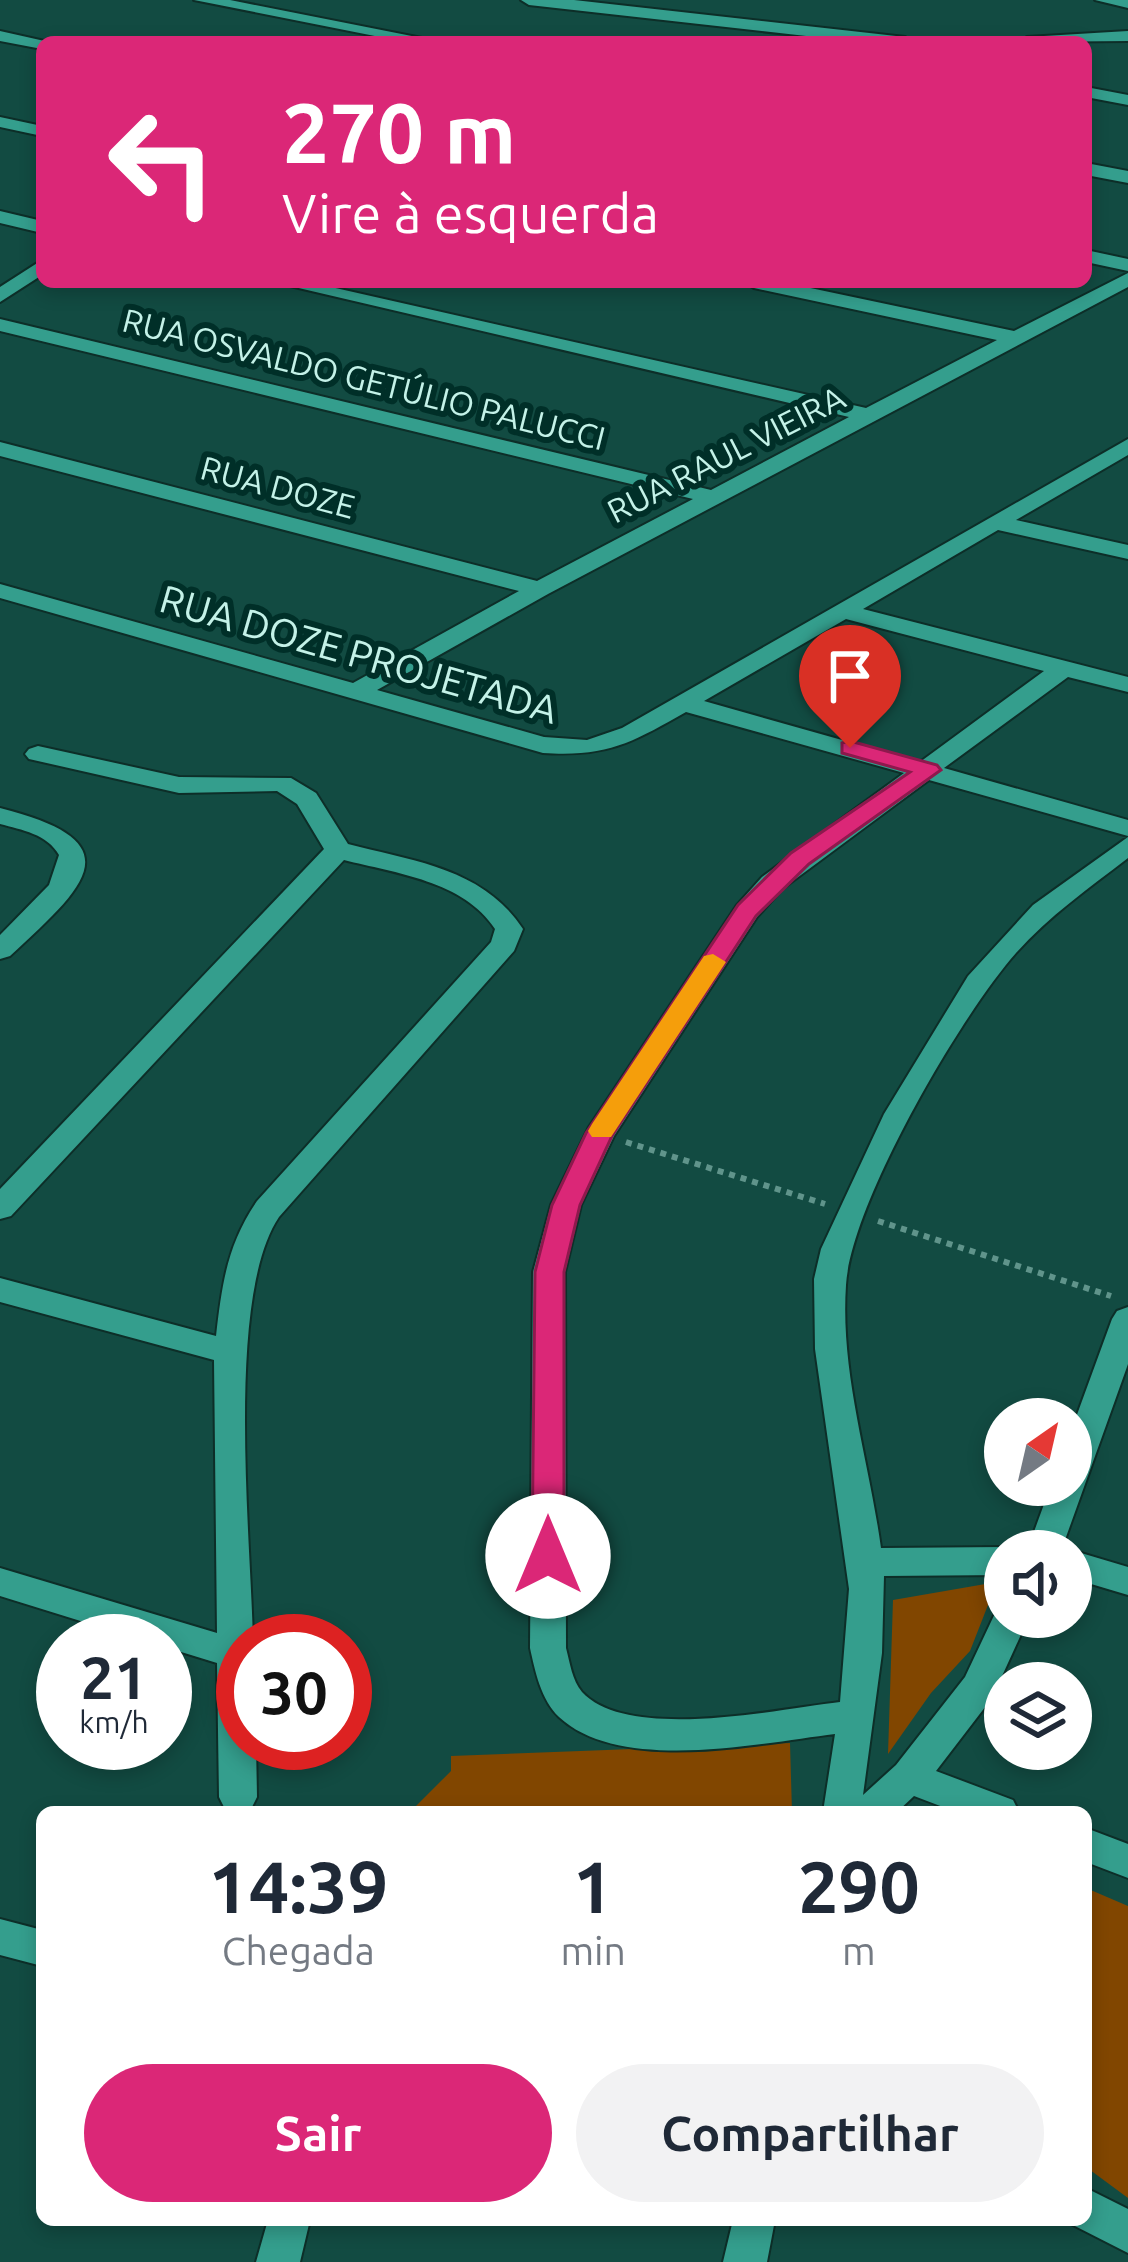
<!DOCTYPE html>
<html lang="pt">
<meta charset="utf-8">
<style>
:root{--surface:#fff;--page:#f2f2f3;--text:#1f2937;--muted:#747a83;--accent:#db2777}
body{margin:0;font-family:Ubuntu,sans-serif;background:var(--page);color:var(--text);height:100vh;display:flex;flex-direction:column;font-size:45px;white-space:nowrap}
*{box-sizing:border-box;margin:0}
p{font-size:39px;color:var(--muted)}
.icon{flex:none;width:66px;height:66px;fill:none;stroke:currentColor;stroke-width:2;stroke-linecap:round;stroke-linejoin:round}
.map{position:relative;flex:1;overflow:hidden}
.panel{position:absolute;left:36px;top:1806px;width:1056px;height:420px;display:flex;flex-direction:column;background:var(--surface);border-radius:18px;box-shadow:0 6px 18px #0003}
.panel>*{flex:none}
.hud{position:absolute;left:36px;top:36px;width:1056px;height:252px;border-radius:18px;box-shadow:0 6px 18px #0003;background:#db2777;color:#fff;overflow:hidden}
.needle{width:78px;rotate:34deg}
.tools{position:absolute;left:984px;top:1398px;display:grid;gap:24px}
.tools a{display:grid;place-items:center;width:108px;height:108px;border-radius:50%;background:var(--surface);box-shadow:0 6px 18px #0003;font-size:60px}
.speed{position:absolute;left:36px;top:1614px;display:flex;gap:24px;font-size:60px;font-weight:700;text-align:center}
.speed>*{display:grid;place-content:center;width:156px;height:156px;border-radius:50%;background:var(--surface);box-shadow:0 6px 18px #0003;line-height:1}
.speed small{font-size:30px;font-weight:400}
.speed .limit{border:18px solid #d22;background:#fff;color:#111}
.pin{position:absolute;display:grid;place-items:center;width:102px;height:102px;color:#fff;margin:-123px -51px;border-radius:50% 50% 50% 0;rotate:-45deg;box-shadow:0 0 12px #0007}
.pin .icon{rotate:45deg}
.me{position:absolute;width:132px;margin:-66px;rotate:0deg;stroke-linejoin:round;filter:drop-shadow(0 0 9px #0008)}
.turn{display:flex;align-items:center;gap:42px;height:252px;padding:0 48px;font-size:54px}
.turn .icon{width:156px;height:156px;stroke-width:2.5}
.turn b{display:block;font-size:84px;line-height:102px}
.eta{display:flex;justify-content:space-evenly;align-items:center;height:204px;text-align:center}
.eta b{font-size:72px;font-weight:700;line-height:84px}
.cta{display:flex;gap:24px;margin-top:auto;padding:24px 48px}
.cta a{flex:1;height:138px;border-radius:72px;background:var(--accent);color:#fff;font-size:48px;font-weight:700;line-height:138px;text-align:center}
.cta a+a{background:var(--page);color:var(--text)}
.map>svg:first-child{display:block}
</style>
<div class="map">
<svg width="1128" height="2262" viewBox="0 0 1128 2262">
<rect width="100%" height="100%" fill="#124b42"/>
<path fill="#814600" d="M997 1582 970 1651 931 1693 888 1754 893 1600Z
M790 1743 792 1812H410L451 1771V1756Z
M1086 1888 1128 1906V2198L1086 2167Z"/>
<g fill="none" stroke-linecap="round" stroke-linejoin="round">
<g stroke="#0d2e28" stroke-width="4">
<path id="street" d="M194 0H230L442 42H405Z
M521 0H574L905 37 914 42H859L529 5Z
M1095 0H1128V8Z
M0 31 49 42H42V49L0 41Z
M1128 31V41L1018 42 1027 37Z
M1086 87 1128 95V105L1086 97Z
M0 117 42 126V136L0 127Z
M1086 163 1128 171V183L1086 175Z
M0 211 42 221V233L0 223Z
M1086 250 1128 259V271L1086 262Z
M42 260V275L0 302V287Z
M1128 273V287L548 594 377 690 544 737 587 740 622 728 1128 439V455L1016 520 1128 545V559L998 530 863 609 1128 677V692L1068 677 944 768 1128 820V836L929 780 782 889 757 917 614 1136 581 1205 565 1272 566 1648C570 1663 572 1680 582 1692 628 1742 779 1709 840 1702L849 1589 815 1349 814 1279 821 1249 884 1114 968 976 1033 905 1128 837V858C1089 888 1049 916 1016 953 961 1015 851 1203 846 1285 840 1373 869 1460 881 1548L1005 1547 1017 1551H1005V1575L884 1576 882 1653 863 1795 896 1765 965 1677 998 1607 1005 1604V1617H1029L992 1698 936 1771 1013 1800 1019 1812H956L914 1796 897 1812H823L835 1734C761 1743 620 1774 559 1717 541 1700 535 1671 530 1648L533 1272 551 1205 589 1127 737 905 762 877 904 773 686 712C631 743 608 757 543 753L0 598V584L353 683 519 591 0 456V442L537 581 693 499 0 331V319L711 490 849 417 273 282H309L866 408 997 340 754 288 744 282H782L1014 331ZM846 619 1044 671 920 762 704 701Z
M38 746 179 777 291 778 316 793 348 844C413 861 483 868 523 929L514 951 279 1217C225 1297 251 1539 253 1641H243V1743H256L257 1797 251 1809H225L219 1797 217 1663 165 1647V1641H145L0 1596V1568L217 1633 214 1360 0 1302V1278L216 1336C222 1284 227 1245 257 1201L491 942 495 929C464 881 395 873 344 860L11 1216 0 1219V1189L324 849 297 804 277 791 179 793 29 759 25 754 29 749Z
M0 808C136 842 86 886 10 956L0 959V935L49 885 59 855C47 834 22 830 0 824Z
M1128 1307V1364L1061 1551H1027L1051 1485H1071V1431L1112 1319 1117 1311Z
M1071 1550 1128 1567V1595L1071 1578V1551H1067Z
M1086 1828 1128 1844V1878L1086 1862Z
M0 1919 42 1930V1966L0 1955Z
M1086 2188 1128 2209V2253L1071 2224 1069 2220H1086Z
M268 2220H310L300 2262H256Z
M733 2220H775L767 2262H723Z"/>
</g>
<path stroke="#60948b" stroke-width="6" stroke-dasharray="6 6" stroke-linecap="butt" d="M626 1142 825 1204
M878 1221 1111 1296"/>
<use href="#street" fill="#349e8d" fill-rule="evenodd"/>
</g>
<path fill="#db2777" stroke="#8e194d" stroke-width="3" d="M850 741 937 765 941 770 809 864 756 916 612 1136 580 1205 564 1272V1556L559 1566 548 1569 537 1566 532 1556 535 1272 552 1205 586 1133 738 905 791 853 910 772 842 753V743Z"/>
<path fill="#f59e0b" d="M713 954 726 962 611 1137H592L588 1131 592 1124 704 956Z"/>
<g text-anchor="middle" stroke-width="12" stroke-linejoin="round" paint-order="stroke">
<g font-size="33" fill="#c4f2e8" stroke="#002f28">
<text transform="translate(364 379) rotate(14)" y="12">RUA OSVALDO GETÚLIO PALUCCI</text>
<text transform="translate(726 454) rotate(-27)" y="12">RUA RAUL VIEIRA</text>
<text transform="translate(278 487) rotate(15)" y="12">RUA DOZE</text>
</g>
<g font-size="39" fill="#c4f2e8" stroke="#002f28">
<text transform="translate(359 654) rotate(16)" y="14">RUA DOZE PROJETADA</text>
</g>
</g>
</svg>
<div class="tools">
<a><svg class="needle" viewBox="-14 -14 28 28"><path d="M0-13l5 13h-10z" fill="#e53935"/><path d="M0 13l5-13h-10z" fill="#747a83"/></svg></a>
<a><svg class="icon" aria-label="sound" viewBox="0 0 24 24"><path d="M4 9h4l5-4v14l-5-4H4zM17 9q2 3 0 6"/></svg></a>
<a><svg class="icon" aria-label="layers" viewBox="0 0 24 24"><path d="M12 4l9 5-9 5-9-5zM3 14l9 5 9-5"/></svg></a>
</div>
<div class="speed"><div>21<small>km/h</small></div><div class="limit">30</div></div>
<div class="pin" style="left:850px;top:748px;background:#d93025"><svg class="icon" aria-label="arrive" viewBox="0 0 24 24"><path d="M6 21V4h12l-3 4 3 4H6"/></svg></div>
<svg class="me" style="left:548px;top:1556px" viewBox="-20 -20 40 40"><circle r="19" fill="#fff"/><path d="M0-13L10 11 0 6-10 11z" fill="#db2777"/></svg>
<div class="hud">
<div class="turn"><svg class="icon" aria-label="left" viewBox="0 0 24 24"><path d="M17 20v-9H6M10 6l-5 5 5 5"/></svg><div><b>270 m</b>Vire à esquerda</div></div>
</div>
<section class="panel">
<div class="eta">
<div><b>14:39</b><p>Chegada</p></div>
<div><b>1</b><p>min</p></div>
<div><b>290</b><p>m</p></div>
</div>
<div class="cta"><a>Sair</a><a>Compartilhar</a></div>
</section>
</div>
